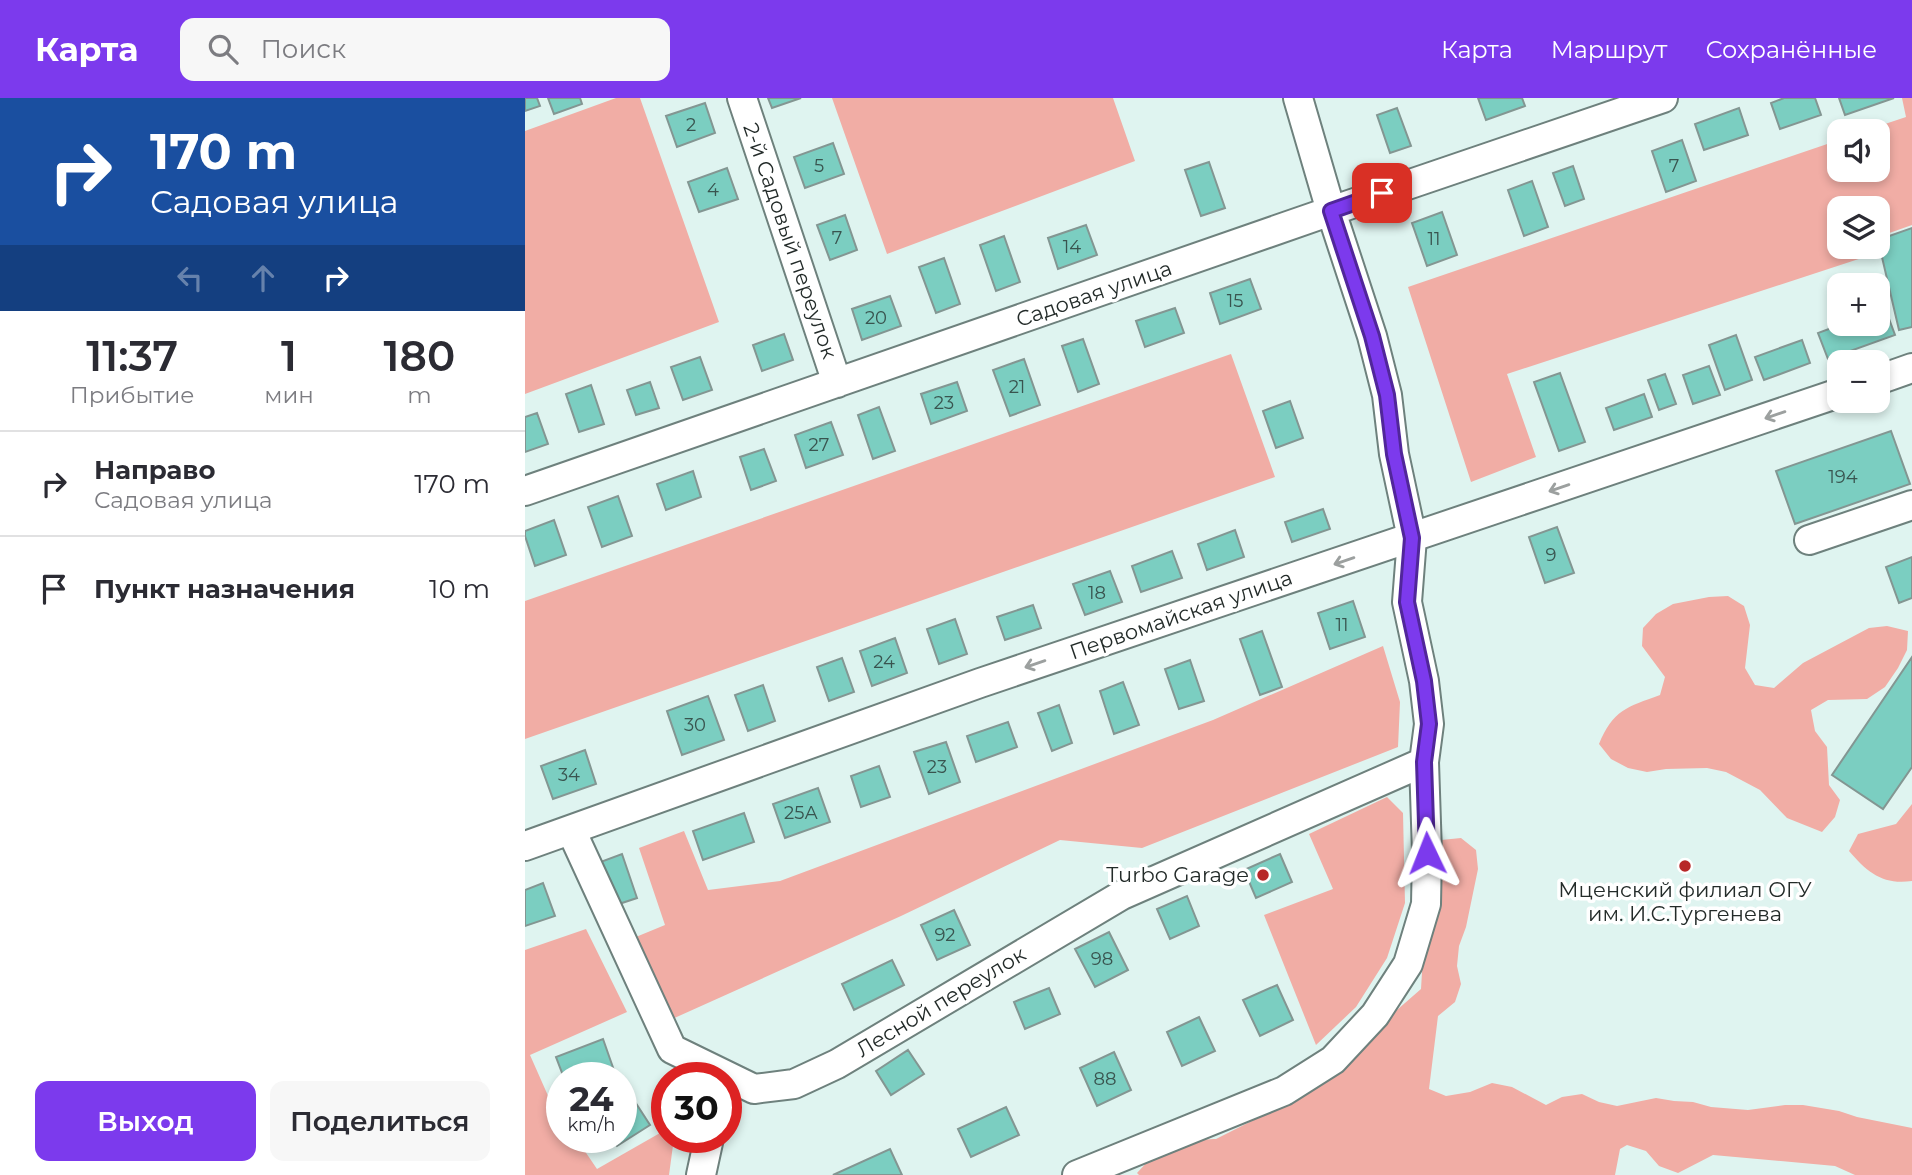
<!DOCTYPE html>
<html lang="ru">
<meta charset="utf-8">
<style>
:root{--surface:#fff;--page:#f7f7f7;--text:#2b2b33;--muted:#7c7c81;--line:#e1e1e2;--accent:#7c3aed}
body{margin:0;font-family:Montserrat,sans-serif;background:var(--page);color:var(--text);height:100vh;display:flex;flex-direction:column;font-size:26px;white-space:nowrap}
*{box-sizing:border-box;margin:0}
p{font-size:23px;color:var(--muted)}
.icon{flex:none;width:38px;height:38px;fill:none;stroke:currentColor;stroke-width:2;stroke-linecap:round;stroke-linejoin:round}
.map{position:relative;flex:1;overflow:hidden}
.panel{display:flex;flex-direction:column;background:var(--surface);width:525px}
.panel>*{flex:none}
.hud{background:#1a4fa0;color:#fff;overflow:hidden}
.controls{position:absolute;left:1302px;top:21px;display:grid;gap:14px}
.controls a{display:grid;place-items:center;width:63px;height:63px;border-radius:14px;background:var(--surface);box-shadow:0 4px 10px #0003;font-size:35px}
.speed{position:absolute;left:21px;top:964px;display:flex;gap:14px;font-size:35px;font-weight:700;text-align:center}
.speed>*{display:grid;place-content:center;width:91px;height:91px;border-radius:50%;background:var(--surface);box-shadow:0 4px 10px #0003;line-height:1}
.speed small{font-size:18px;font-weight:400}
.speed .limit{border:10px solid #d22;background:#fff;color:#111}
.pin{position:absolute;display:grid;place-items:center;width:60px;height:60px;color:#fff;margin:-30px;border-radius:14px;box-shadow:0 4px 10px #0006}
.me{position:absolute;width:77px;margin:-38px;rotate:358deg;stroke-linejoin:round;filter:drop-shadow(0 0 5px #0008)}
.turn{display:flex;align-items:center;gap:24px;height:147px;padding:0 35px;font-size:32px}
.turn .icon{width:91px;height:91px;stroke-width:2.5}
.turn b{display:block;font-size:49px;line-height:60px}
.lanes{display:flex;align-items:center;height:66px;padding:0 35px;background:#0003;justify-content:center;gap:35px;direction:ltr}
.lanes .off{opacity:.35}
.eta{display:flex;justify-content:space-evenly;align-items:center;height:119px;text-align:center}
.eta b{font-size:42px;font-weight:600;line-height:49px}
.cta{display:flex;gap:14px;margin-top:auto;padding:14px 35px}
.cta a{flex:1;height:80px;border-radius:14px;background:var(--accent);color:#fff;font-size:28px;font-weight:600;line-height:80px;text-align:center}
.cta a+a{background:var(--page);color:var(--text)}
ul{padding:0;list-style:none}
li{display:flex;align-items:center;gap:21px;height:105px;padding:0 35px;border-top:2px solid var(--line)}
li div{flex:1}
li b{display:block;font-size:26px}
li em{font-style:normal}
header{display:flex;align-items:center;gap:42px;box-sizing:border-box;height:98px;padding:0 35px;background:var(--accent);color:#fff}
header strong{font-size:33px}
nav{display:flex;gap:38px;margin-inline-start:auto;font-size:24px}
.search{width:490px;height:63px;background:var(--page);display:flex;align-items:center;gap:18px;box-sizing:border-box;padding:0 24px;border-radius:14px;color:var(--muted);font-size:26px}
main{display:flex;flex:1;min-height:0}
.map>svg:first-child{display:block}
</style>
<header>
<strong>Карта</strong>
<div class="search"><svg class="icon" aria-label="search" viewBox="0 0 24 24"><circle cx="10" cy="10" r="6"/><path d="M15 15l6 6"/></svg>Поиск</div>
<nav><a>Карта</a><a>Маршрут</a><a>Сохранённые</a></nav>
</header>
<main>
<section class="panel">
<div class="hud">
<div class="turn"><svg class="icon" aria-label="right" viewBox="0 0 24 24"><path d="M7 20v-9h11M14 6l5 5-5 5"/></svg><div><b>170 m</b>Садовая улица</div></div>
<div class="lanes"><svg class="icon off" aria-label="left" viewBox="0 0 24 24"><path d="M17 20v-9H6M10 6l-5 5 5 5"/></svg><svg class="icon off" aria-label="ahead" viewBox="0 0 24 24"><path d="M12 20V5M6 11l6-6 6 6"/></svg><svg class="icon" aria-label="right" viewBox="0 0 24 24"><path d="M7 20v-9h11M14 6l5 5-5 5"/></svg></div>
</div>
<div class="eta">
<div><b>11:37</b><p>Прибытие</p></div>
<div><b>1</b><p>мин</p></div>
<div><b>180</b><p>m</p></div>
</div>
<ul>
<li><svg class="icon" aria-label="right" viewBox="0 0 24 24"><path d="M7 20v-9h11M14 6l5 5-5 5"/></svg><div><b>Направо</b><p>Садовая улица</p></div><em>170 m</em></li>
<li><svg class="icon" aria-label="arrive" viewBox="0 0 24 24"><path d="M6 21V4h12l-3 4 3 4H6"/></svg><div><b>Пункт назначения</b></div><em>10 m</em></li>
</ul>
<div class="cta"><a>Выход</a><a>Поделиться</a></div>
</section>
<div class="map">
<svg width="1387" height="1077" viewBox="0 0 1387 1077">
<rect width="100%" height="100%" fill="#dff4f0"/>
<path fill="#f1ada5" d="M91 0H115L194 224 0 296V33Z
M307 0H588L610 63 362 156Z
M1377 0H1387V127L1353 139V110H1314V149H1351L1352 155 982 276 1011 359 946 384 883 189 1314 42V72H1353V33H1339L1381 19Z
M706 256 750 379 0 641V503Z
M1203 498 1219 508 1225 527 1220 570 1230 587 1249 590 1278 565 1344 530 1362 528 1383 533 1382 552 1373 570 1360 589 1342 601 1303 602 1286 612 1290 633 1302 649 1304 687 1315 702 1310 719 1297 734 1262 720 1235 692 1201 674 1182 670 1141 671 1122 674 1103 670 1086 661 1074 646C1088 612 1102 609 1135 597L1140 579 1117 548 1118 530 1131 516 1148 506 1184 499Z
M858 548 875 604 873 649 617 750 535 742 376 818 145 922 106 841 140 827 114 750 159 733 183 792 255 783 688 622Z
M862 699 878 715 880 805 862 860 831 909 791 947 739 817 808 791 784 736Z
M1387 706V783C1358 787 1343 775 1324 753L1333 736 1371 726Z
M936 740 951 752 953 771 941 829 934 848 932 868 936 886 930 904 913 918 904 991 921 998 945 994 967 985 987 989 1021 1007 1037 999 1057 996 1074 1004 1092 1008 1131 1000 1149 1003 1168 1004 1186 1009 1223 1012 1260 1007H1278L1314 1013 1332 1019 1387 1030V1077H1330L1310 1068 1188 1057 1153 1075 1134 1068 1121 1053 1102 1047 1095 1051 1090 1077H614L612 1075C616 1071 620 1066 624 1062 637 1052 675 1040 691 1041L770 1001 896 891 898 858 910 760 916 742Z
M61 831 102 914 5 957 24 1000 37 1019V1040H51L72 1071 142 1031V1040H149L144 1077H0V852Z"/>
<path fill="#7bcec1" stroke="#839692" stroke-width="2" d="M0 0H12L15 8 0 13Z
M23 0H55L57 6 29 16Z
M243 0H276L247 10Z
M953 0H997L1000 8 961 22Z
M1259 0H1290L1296 17 1255 31 1246 5Z
M1314 0H1369L1320 17Z
M180 5 190 35 152 49 141 18Z
M872 10 886 48 865 55 852 17Z
M1214 10 1223 37 1179 52 1170 26Z
M1157 42 1171 83 1141 94 1127 53Z
M308 45 319 76 280 90 269 59Z
M684 64 700 110 676 118 660 72Z
M1048 68 1059 101 1040 108 1028 75Z
M202 70 213 101 174 114 163 84Z
M1007 83 1023 129 999 138 983 92Z
M917 114 932 157 902 168 887 125Z
M320 117 332 152 305 162 292 127Z
M561 127 572 157 533 171 523 140Z
M1387 130V229L1374 232 1353 142Z
M479 138 495 184 471 193 455 147Z
M419 160 435 206 411 215 394 169Z
M725 181 736 211 695 226 685 195Z
M365 198 376 228 337 242 327 211Z
M650 210 659 235 620 249 611 223Z
M1360 210 1370 237 1303 261 1293 235 1317 226H1353V213Z
M259 236 268 262 237 273 228 247Z
M1211 237 1227 282 1200 292 1184 247Z
M558 241 574 286 553 294 537 248Z
M1277 242 1285 265 1239 282 1230 259Z
M175 259 187 292 158 302 146 269Z
M499 261 515 307 485 318 468 272Z
M1184 268 1195 297 1168 306 1158 277Z
M1035 275 1060 344 1034 353 1009 284Z
M1140 276 1151 306 1134 312 1123 282Z
M125 284 134 310 111 317 102 292Z
M432 284 442 313 406 326 396 296Z
M66 287 79 326 54 334 41 296Z
M1119 296 1127 319 1089 332 1081 310Z
M765 303 778 340 751 350 738 313Z
M354 309 370 353 348 361 333 317Z
M12 315 23 346 0 354V319Z
M306 324 318 357 281 370 270 337Z
M1366 333 1385 386 1270 426 1251 373Z
M239 351 251 383 226 392 215 359Z
M168 373 176 399 141 412 132 386Z
M93 398 107 438 77 449 63 409Z
M798 411 805 431 767 444 760 424Z
M29 422 41 457 10 468 0 438V433Z
M1032 429 1049 475 1020 485 1004 439Z
M710 432 719 459 682 472 673 446Z
M647 453 657 480 616 494 607 468Z
M1387 459V500L1374 505 1361 469Z
M585 473 597 504 560 517 548 486Z
M828 503 840 539 805 551 793 515Z
M508 507 516 530 480 542 472 519Z
M430 521 442 556 414 566 402 531Z
M737 533 757 589 735 597 715 541Z
M370 540 382 575 347 588 335 553Z
M1387 559V669L1358 711 1307 677Z
M317 560 329 594 304 603 292 569Z
M665 562 679 603 654 611 640 571Z
M598 584 614 627 589 636 575 593Z
M238 587 250 623 223 633 210 597Z
M183 598 199 642 157 657 142 613Z
M534 607 547 645 527 653 513 615Z
M483 624 492 649 451 664 442 638Z
M421 644 435 684 404 696 389 654Z
M60 652 71 686 28 701 16 668Z
M354 668 365 699 336 709 326 678Z
M293 690 305 724 260 740 248 706Z
M219 715 229 744 178 762 168 733Z
M97 756 112 800 85 809 70 766Z
M755 756 767 784 731 800 719 772Z
M18 785 30 818 0 828V792Z
M662 798 674 828 645 841 632 811Z
M429 812 445 847 412 862 396 827Z
M584 834 603 872 570 889 550 851Z
M367 862 379 887 329 912 317 886Z
M752 887 768 922 735 938 718 902Z
M524 890 535 916 500 931 489 904Z
M674 919 690 953 657 968 642 934Z
M78 941 91 978 84 980H39L31 959Z
M383 952 399 976 366 997 351 973Z
M589 954 606 992 572 1008 555 970Z
M103 993 125 1027 92 1048 86 1040H96V997Z
M481 1009 494 1037 446 1059 433 1031Z
M365 1051 377 1077H308Z"/>
<g fill="none" stroke-linecap="round" stroke-linejoin="round">
<g stroke="#6e817d" stroke-width="32">
<path id="minor" d="M217 0 312 285
M1353 282 1387 270
M0 393 806 113 1138 0
M1284 442 1387 407
M46 732 147 951 229 991 269 986 312 966 597 797 899 664
M0 748 455 585 1314 295
M176 1077 184 1040
M552 1077 759 993 808 962 850 917 883 866 901 806 902 755 899 664 904 626 899 583 882 504 887 440 869 356 862 297 847 238 806 113 773 0"/>
</g>
<use href="#minor" stroke="#fff" stroke-width="28"/>
</g>
<defs><path id="oneway-shaft" d="M-6 0H5M1.5-3L5.5 0L1.5 3" fill="none" stroke-width="1.6" stroke-linecap="round" stroke-linejoin="round" transform="scale(1.75)"/></defs>
<g stroke="#9ca09f">
<use href="#oneway-shaft" transform="translate(1250 317) rotate(161)"/>
<use href="#oneway-shaft" transform="translate(1034 390) rotate(161)"/>
<use href="#oneway-shaft" transform="translate(819 463) rotate(161)"/>
<use href="#oneway-shaft" transform="translate(510 566) rotate(161)"/>
</g>
<g fill="none" stroke-linecap="round" stroke-linejoin="round">
<g stroke="#51269a" stroke-width="18">
<path id="route" d="M857 95 806 113 847 238 862 297 869 356 887 440 882 504 899 583 904 626 899 664 902 755"/>
</g>
<use href="#route" stroke="#7c3aed" stroke-width="12"/>
</g>
<g fill="#b72728" stroke="#fff" stroke-width="2.5">
<circle cx="1160" cy="768" r="7"/>
<circle cx="738" cy="777" r="7"/>
</g>
<g text-anchor="middle" stroke-width="7" stroke-linejoin="round" paint-order="stroke">
<g font-size="18" fill="#39544f">
<text x="166" y="33">2</text>
<text x="294" y="74">5</text>
<text x="1149" y="74">7</text>
<text x="188" y="98">4</text>
<text x="312" y="146">7</text>
<text x="909" y="147">11</text>
<text x="547" y="155">14</text>
<text x="710" y="209">15</text>
<text x="351" y="226">20</text>
<text x="492" y="295">21</text>
<text x="419" y="311">23</text>
<text x="294" y="353">27</text>
<text x="1318" y="385">194</text>
<text x="1026" y="463">9</text>
<text x="572" y="501">18</text>
<text x="817" y="533">11</text>
<text x="359" y="570">24</text>
<text x="170" y="633">30</text>
<text x="412" y="675">23</text>
<text x="44" y="683">34</text>
<text x="276" y="721">25А</text>
<text x="420" y="843">92</text>
<text x="577" y="867">98</text>
<text x="580" y="987">88</text>
</g>
<g font-size="21" fill="#232b29" stroke="#fff">
<text transform="translate(265 143) rotate(71)" y="7">2-й Садовый переулок</text>
<text transform="translate(569 196) rotate(-19)" y="7">Садовая улица</text>
<text transform="translate(656 517) rotate(-19)" y="7">Первомайская улица</text>
<text transform="translate(416 904) rotate(-31)" y="7">Лесной переулок</text>
</g>
<g font-size="21" fill="#232b29" stroke="#fff" text-anchor="end">
<text x="724" y="784">Turbo Garage</text>
<text x="1160" y="799" text-anchor="middle">Мценский филиал ОГУ<tspan x="1160" dy="24">им. И.С.Тургенева</tspan></text>
</g>
</g>
</svg>
<div class="controls">
<a><svg class="icon" aria-label="sound" viewBox="0 0 24 24"><path d="M4 9h4l5-4v14l-5-4H4zM17 9q2 3 0 6"/></svg></a>
<a><svg class="icon" aria-label="layers" viewBox="0 0 24 24"><path d="M12 4l9 5-9 5-9-5zM3 14l9 5 9-5"/></svg></a>
<a>+</a>
<a>−</a>
</div>
<div class="speed"><div>24<small>km/h</small></div><div class="limit">30</div></div>
<div class="pin" style="left:857px;top:95px;background:#d93025"><svg class="icon" aria-label="arrive" viewBox="0 0 24 24"><path d="M6 21V4h12l-3 4 3 4H6"/></svg></div>
<svg class="me" style="left:902px;top:755px" viewBox="-20 -20 40 40"><path d="M0-17L14 15 0 8-14 15z" fill="#7c3aed" stroke="#fff" stroke-width="4"/></svg>
</div>
</main>
